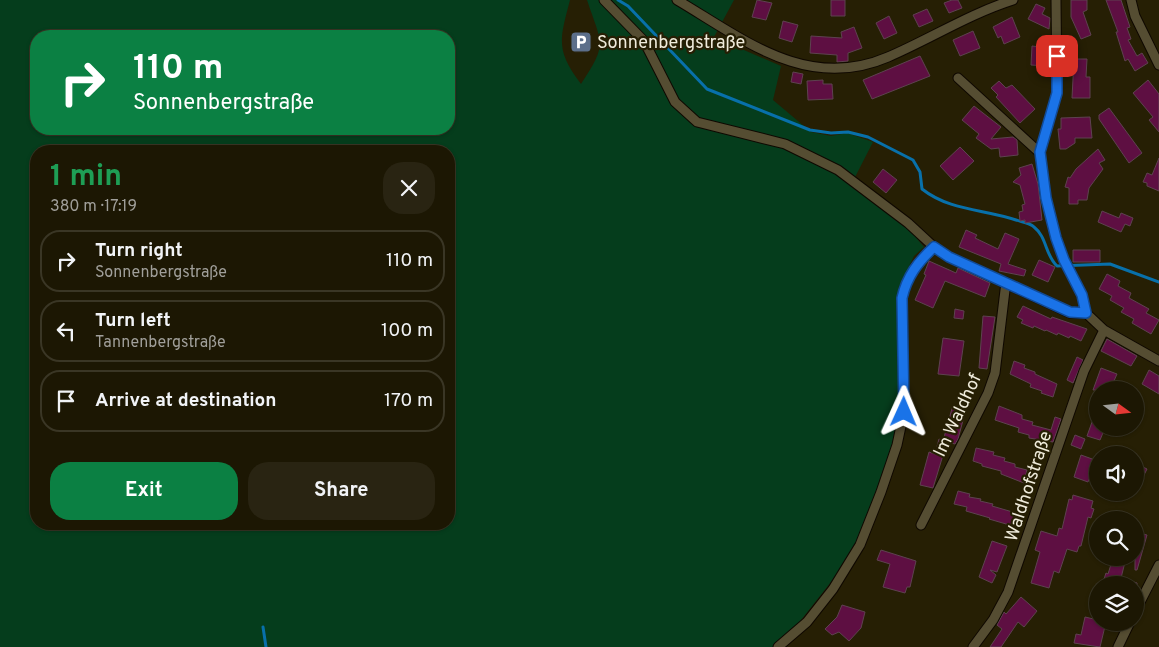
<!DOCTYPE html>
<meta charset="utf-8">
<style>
:root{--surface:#1c1703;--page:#292412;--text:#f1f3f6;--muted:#a09f9a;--line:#3a3625;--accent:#0b8043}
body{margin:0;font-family:Overpass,sans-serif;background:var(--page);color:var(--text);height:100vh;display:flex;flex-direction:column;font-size:19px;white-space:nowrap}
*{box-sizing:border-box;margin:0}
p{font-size:16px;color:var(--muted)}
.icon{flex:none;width:28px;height:28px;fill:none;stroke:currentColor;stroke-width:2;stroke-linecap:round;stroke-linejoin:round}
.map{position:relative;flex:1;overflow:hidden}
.drawer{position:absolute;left:30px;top:145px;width:425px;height:385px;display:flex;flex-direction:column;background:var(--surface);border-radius:20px;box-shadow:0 1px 4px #0004,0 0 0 1px var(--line)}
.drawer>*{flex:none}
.hud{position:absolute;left:30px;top:30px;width:425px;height:105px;border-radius:20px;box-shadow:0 1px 4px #0004,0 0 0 1px var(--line);background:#0b8043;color:#fff;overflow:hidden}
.needle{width:32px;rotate:105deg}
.fabs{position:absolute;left:1089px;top:381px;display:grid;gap:10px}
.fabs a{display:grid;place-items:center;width:55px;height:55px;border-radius:50%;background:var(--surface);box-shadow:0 1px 4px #0004,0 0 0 1px var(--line);font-size:25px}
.pin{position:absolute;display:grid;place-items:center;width:42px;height:42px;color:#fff;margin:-21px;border-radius:10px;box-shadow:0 2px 8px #0006}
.me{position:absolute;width:55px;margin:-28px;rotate:1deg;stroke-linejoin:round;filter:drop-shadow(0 0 4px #0008)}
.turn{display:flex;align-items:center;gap:18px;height:105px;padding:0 20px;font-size:22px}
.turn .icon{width:65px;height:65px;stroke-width:2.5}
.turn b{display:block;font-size:35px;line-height:42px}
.round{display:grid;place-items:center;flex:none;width:52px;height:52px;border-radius:20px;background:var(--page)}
.overview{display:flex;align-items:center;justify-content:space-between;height:85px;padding:0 20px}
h1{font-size:30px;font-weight:700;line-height:38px;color:#1e9e55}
.cta{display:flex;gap:10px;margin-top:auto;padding:10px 20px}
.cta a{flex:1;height:58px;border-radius:20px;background:var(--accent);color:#fff;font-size:20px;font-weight:700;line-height:58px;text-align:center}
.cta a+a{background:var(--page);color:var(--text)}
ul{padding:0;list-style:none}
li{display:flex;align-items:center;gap:15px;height:62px;margin:0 10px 8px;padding:0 10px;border:2px solid var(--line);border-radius:20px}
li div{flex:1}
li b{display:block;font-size:19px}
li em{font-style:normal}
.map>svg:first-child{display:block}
</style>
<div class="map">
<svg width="1159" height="647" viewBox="0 0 1159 647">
<rect width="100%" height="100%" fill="#261f04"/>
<path fill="#053d1c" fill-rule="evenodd" d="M0 0H570C560 39 555 50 581 84 608 43 602 45 587 0H734L714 37 781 66 773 100 811 132 831 136 847 133 873 142 851 185 907 227 924 247 914 256 898 289 900 409 895 438 859 538 842 568 794 629 774 647H0ZM36 36H449V129H36ZM36 151H449V524H36Z"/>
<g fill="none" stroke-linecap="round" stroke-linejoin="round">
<path stroke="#0870aa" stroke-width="3" d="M618 0 628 6 707 89 810 130 831 133 848 132 868 137 913 160 920 172 922 189C950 211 984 209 1016 220 1022 222 1030 223 1034 227 1047 237 1045 255 1057 266L1110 264 1159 282
M263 627 266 647"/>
</g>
<path fill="#5e0f42" stroke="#5e4250" d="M757 0 772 3 766 20 752 17Z
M831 0H845V16H831Z
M952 0H958L962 8 949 13 944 3Z
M1071 0H1087V10L1083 12 1091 35 1081 39 1071 17Z
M1106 0H1121L1130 27 1127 28 1131 39 1128 40 1137 56 1142 53 1148 63 1135 71 1128 59 1125 61 1116 32H1118Z
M1036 4 1045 8 1042 14 1050 18 1049 29 1028 19Z
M927 9 933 21 919 27 913 15Z
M889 16 897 33 884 39 876 23Z
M1012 17 1020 37 1004 44 1001 36 998 38 993 27Z
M783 21 798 25 792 42 779 38Z
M854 27 862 48 848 53V61L837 62V55L810 53 811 36 842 38 841 32Z
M973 31 980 48 960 56 953 40Z
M1032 46 1048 48 1046 66 1031 65Z
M920 56 930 76 872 99 863 80Z
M1074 59H1087L1086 77H1090V98H1072Z
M793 72 803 74 801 84 791 82Z
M823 80V84H832L833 99 808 100 807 81Z
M1148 80 1159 94V132L1149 120 1153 117 1133 93Z
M999 81 1006 88 1012 85 1035 109 1020 123 996 97 998 95 991 88Z
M974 106 1001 127 991 139 1013 137 1017 140 1018 155 1000 157 999 148 991 149 976 138 979 134 962 120Z
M1109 108 1142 153 1129 163 1099 119V115Z
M1090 117 1092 138H1075V143L1066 149H1060L1058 129H1061V118Z
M960 147 974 161 953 180 940 166Z
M1098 149 1105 160 1099 163 1103 169 1089 188 1087 200H1078V204H1069V188L1065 187 1068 177 1070 178 1076 169Z
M1159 158V191L1147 186V183L1143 182 1147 173 1152 175Z
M1032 164 1038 184 1042 220 1025 223V220L1020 221 1019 212 1023 211 1022 205 1025 204 1020 185 1013 182 1021 175 1019 168Z
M883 169 897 180 886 193 873 182Z
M1102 211 1119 218 1121 213 1133 218 1130 226 1125 224 1121 232 1098 222Z
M966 230 977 235 975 238 998 249 1005 233 1019 239 1008 264 1026 270 1024 276 999 271 1001 264 959 247Z
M1073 250H1100V262H1073Z
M1039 260 1055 267 1048 282 1032 275Z
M929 261 956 273 958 268 990 283 985 297 945 281 933 308 915 300 926 275 924 274Z
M1107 274 1120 281 1118 286 1131 293 1129 298 1149 309 1146 313 1159 320 1151 334 1132 323 1134 319 1121 312 1124 308 1110 300 1112 296 1099 289Z
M1023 306 1051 319 1052 317 1087 329 1081 341 1070 336 1069 338 1058 333 1057 335 1046 330 1045 331 1034 326 1033 328 1021 323 1023 320 1017 317Z
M955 309 964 311 963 319 954 318Z
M983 316 995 317 987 369 979 368Z
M943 338 964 341 959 376 938 374Z
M1107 339 1137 356 1131 366 1101 351Z
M1077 357 1083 360 1073 383 1067 380Z
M1014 361 1025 365 1024 368 1035 372V374L1057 384 1053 397 1041 393 1042 391 1030 387 1031 384 1010 374Z
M1101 368 1117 374 1110 390H1093Z
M1149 370 1159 376V394L1142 384Z
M953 405 966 409 958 439 955 444 947 442 933 488 920 485 929 452 935 454 939 439 943 441Z
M999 406 1022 415V419L1033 422 1032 425 1051 430 1055 417 1061 419 1053 442 1029 438V435L1018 432 1019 428 995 420Z
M1096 411 1098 428H1105L1100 440 1087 436Z
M1075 435 1085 439 1081 449 1071 445Z
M976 448 994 452 993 455 1005 458 1004 461 1015 464V467L1027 470 1024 483 1001 474V471L982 466V464L973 461Z
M1081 455 1095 460 1092 467 1098 469V480L1090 477 1088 482 1074 477Z
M1135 463 1147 469 1135 493Z
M958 491 970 494 969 497 981 499 980 501 993 504 992 506 1016 513 1013 526 989 519 990 518 966 511 967 507 954 504Z
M1073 495 1093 501 1091 508 1094 509 1091 518 1088 517 1081 546H1079L1077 552 1067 549 1059 573 1054 571 1049 588 1031 583 1040 552 1035 550 1041 531 1057 536 1059 528 1062 529 1069 499 1072 500Z
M1135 532 1147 535 1137 570H1135Z
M992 541 1007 546 997 572 990 570 996 575 992 583 979 577Z
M881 550 916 561 910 587H907L905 593 883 587 890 564 877 560Z
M1113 558H1126L1121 578 1137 583V585H1102L1106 573 1108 574Z
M1021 597 1037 611 1024 627 1018 622 1001 647H990L1002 629 997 625 1004 612 1006 614Z
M842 605 865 612 861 628 849 641 839 632 832 635 825 629 837 617Z
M1085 617 1098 620V622H1106L1100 647 1074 643 1076 634 1081 635Z"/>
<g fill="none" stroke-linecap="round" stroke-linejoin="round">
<g stroke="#0f0800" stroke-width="11">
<path id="minor" d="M604 0 644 41 675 102 697 122 785 144 838 170 908 223 934 247 949 257 1070 313H1086L1104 330 1159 361
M677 0C743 39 807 92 888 57 930 39 969 14 1013 0
M1056 0 1057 93 1040 153 1046 198 1056 238 1064 260 1082 295 1086 313
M1131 0 1135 16 1159 65
M958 78 1040 153
M921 525 988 393 995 373 1006 282
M1135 612 1159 565
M778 647 807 622 833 589 860 545 881 492 897 445 904 412 902 298C907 276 918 261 934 247
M973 647 993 620 1008 592 1084 371 1104 330
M1118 647 1130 622"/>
</g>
<use href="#minor" stroke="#554d32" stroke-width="9"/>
</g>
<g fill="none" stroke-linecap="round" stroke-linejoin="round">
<g stroke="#114b97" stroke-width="12">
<path id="route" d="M904 412 902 298C907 276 918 262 934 247L949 257 1070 312 1086 313 1082 295 1064 260 1056 238 1046 198 1040 152 1057 93V56"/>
</g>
<use href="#route" stroke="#1a73e8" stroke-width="9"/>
</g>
<defs>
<g id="parking-square" transform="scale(1.125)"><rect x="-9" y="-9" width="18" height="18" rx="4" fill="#5c6f8a" stroke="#261f04"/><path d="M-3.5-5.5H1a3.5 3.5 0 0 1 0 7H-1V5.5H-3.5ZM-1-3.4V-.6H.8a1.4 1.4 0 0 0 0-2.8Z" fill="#fff"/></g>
</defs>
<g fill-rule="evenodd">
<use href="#parking-square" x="581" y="42"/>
</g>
<g text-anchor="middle" stroke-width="4.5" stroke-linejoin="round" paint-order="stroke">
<g font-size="18" fill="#efebdb" stroke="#261f04" text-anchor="start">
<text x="597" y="48">Sonnenbergstraße</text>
</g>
<g font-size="18" fill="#efebdb" stroke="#261f04">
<text transform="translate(957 415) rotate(-65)" y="6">Im Waldhof</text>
<text transform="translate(1028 486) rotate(-72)" y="6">Waldhofstraße</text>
</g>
</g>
</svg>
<div class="fabs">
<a><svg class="needle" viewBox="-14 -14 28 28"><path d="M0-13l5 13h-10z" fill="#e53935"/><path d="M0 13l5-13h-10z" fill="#a09f9a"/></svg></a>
<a><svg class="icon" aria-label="sound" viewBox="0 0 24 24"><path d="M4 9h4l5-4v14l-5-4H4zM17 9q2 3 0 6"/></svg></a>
<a><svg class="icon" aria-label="search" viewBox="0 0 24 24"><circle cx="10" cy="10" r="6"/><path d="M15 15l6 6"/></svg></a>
<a><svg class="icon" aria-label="layers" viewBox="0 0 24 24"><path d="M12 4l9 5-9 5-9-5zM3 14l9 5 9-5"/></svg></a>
</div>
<div class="pin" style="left:1057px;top:56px;background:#d93025"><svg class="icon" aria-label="arrive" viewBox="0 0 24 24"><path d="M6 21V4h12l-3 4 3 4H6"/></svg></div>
<svg class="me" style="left:904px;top:412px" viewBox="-20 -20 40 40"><path d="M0-17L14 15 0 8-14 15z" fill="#1a73e8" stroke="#fff" stroke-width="4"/></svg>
<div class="hud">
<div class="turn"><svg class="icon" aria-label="right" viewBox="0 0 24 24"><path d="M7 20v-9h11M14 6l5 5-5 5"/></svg><div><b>110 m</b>Sonnenbergstraße</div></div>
</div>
<section class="drawer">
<div class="overview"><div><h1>1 min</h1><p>380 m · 17:19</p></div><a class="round"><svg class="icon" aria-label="close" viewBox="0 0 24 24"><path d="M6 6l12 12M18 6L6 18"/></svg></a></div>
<ul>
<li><svg class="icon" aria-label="right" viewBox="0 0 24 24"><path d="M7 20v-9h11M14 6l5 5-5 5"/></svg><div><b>Turn right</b><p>Sonnenbergstraße</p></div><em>110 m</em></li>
<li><svg class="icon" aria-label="left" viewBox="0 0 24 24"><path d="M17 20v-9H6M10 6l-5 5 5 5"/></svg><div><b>Turn left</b><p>Tannenbergstraße</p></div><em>100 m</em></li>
<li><svg class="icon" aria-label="arrive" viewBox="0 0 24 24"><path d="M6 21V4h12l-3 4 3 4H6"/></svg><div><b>Arrive at destination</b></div><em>170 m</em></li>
</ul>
<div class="cta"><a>Exit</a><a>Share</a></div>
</section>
</div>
